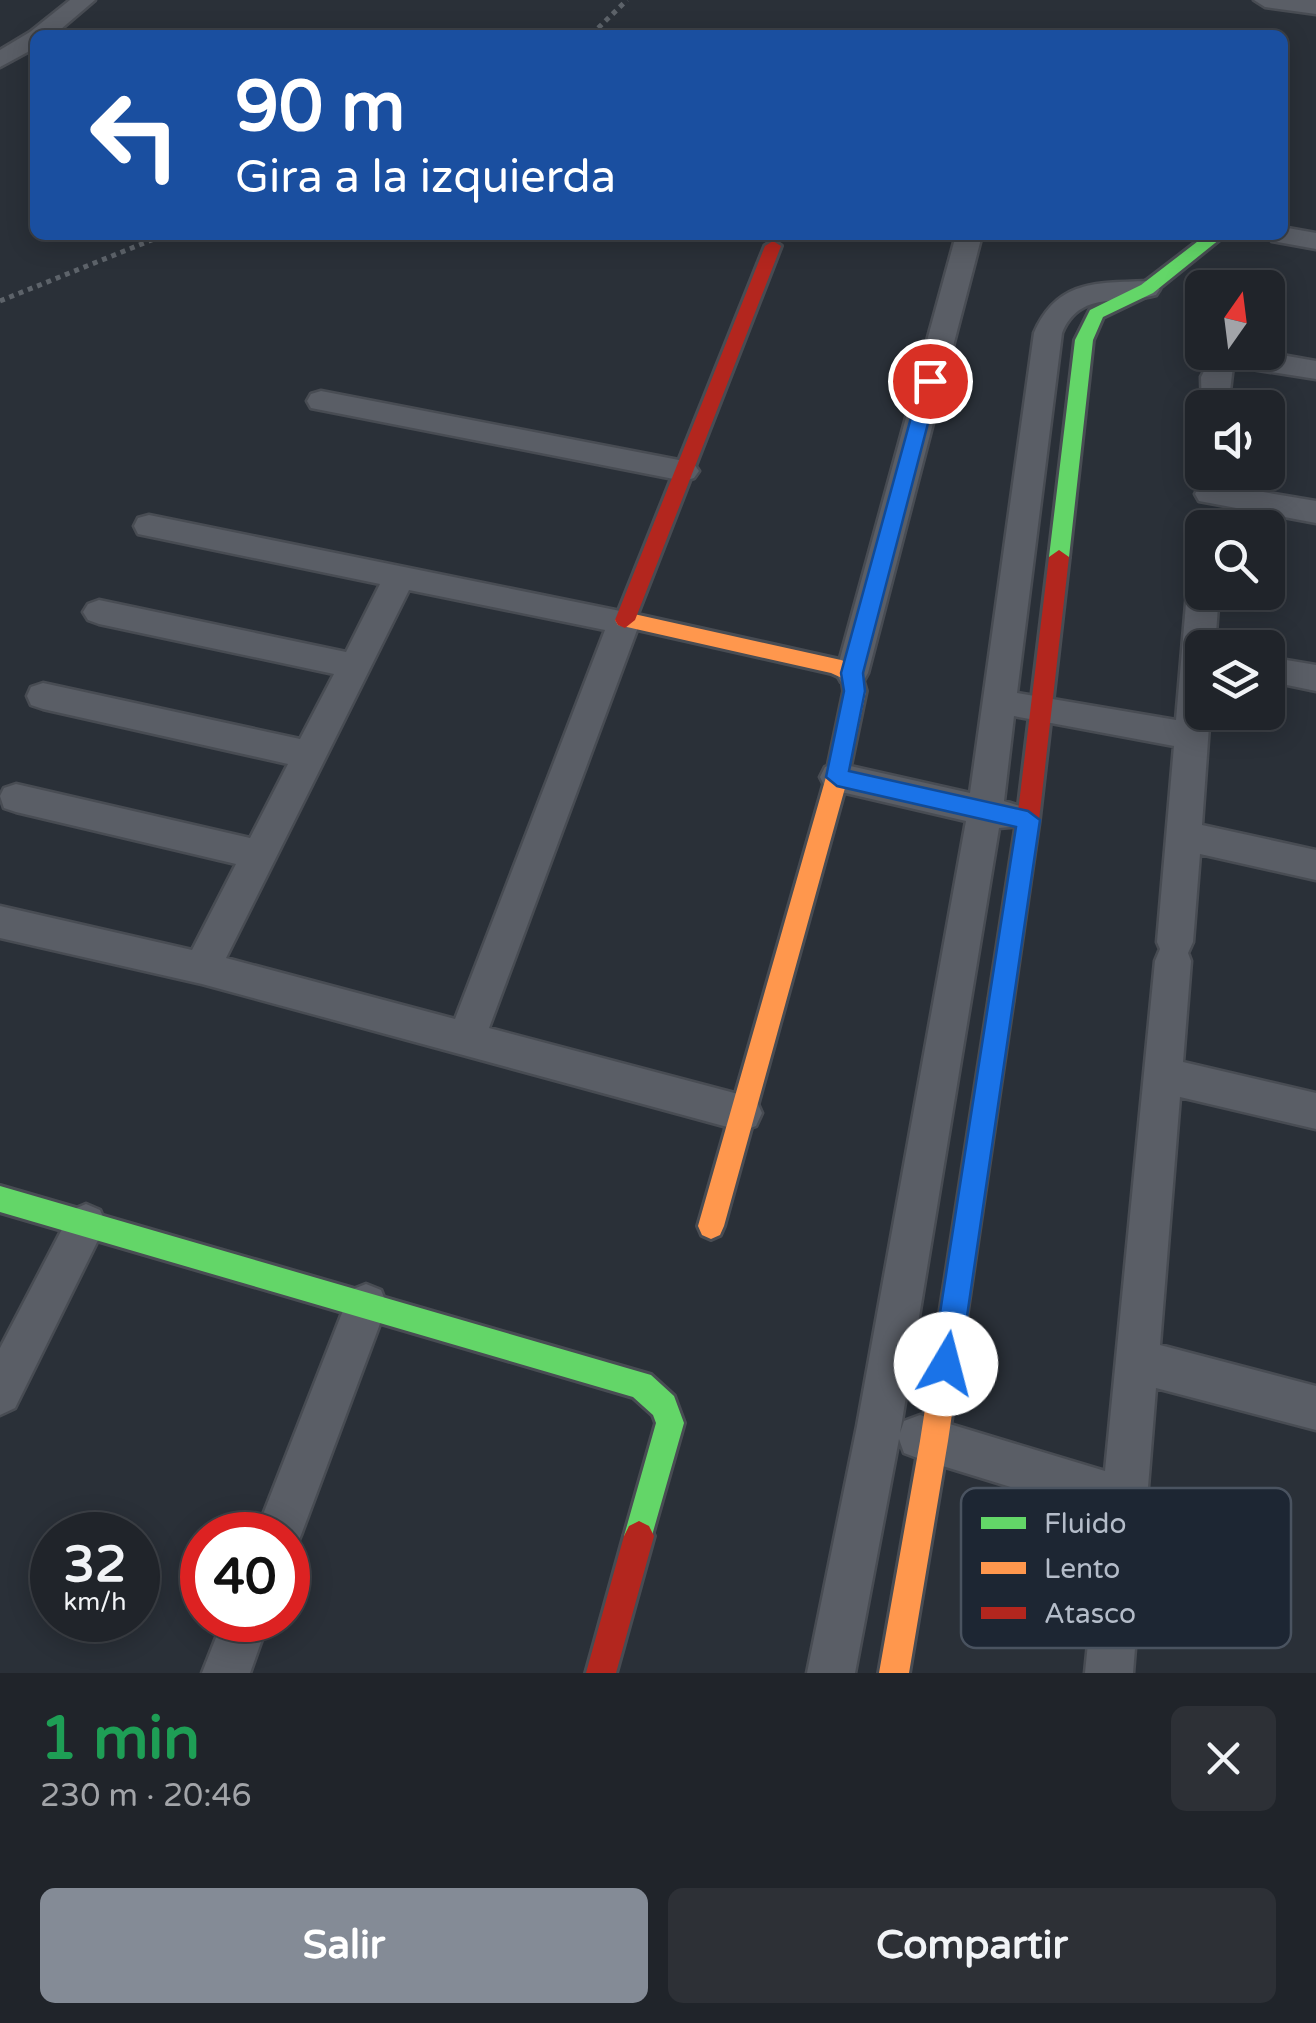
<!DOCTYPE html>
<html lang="es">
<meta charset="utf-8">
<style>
:root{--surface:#20242a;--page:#2d3036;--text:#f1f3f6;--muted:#a2a4a8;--line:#3d4147;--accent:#848b96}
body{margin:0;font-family:"Varela Round",sans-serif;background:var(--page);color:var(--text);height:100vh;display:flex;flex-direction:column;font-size:38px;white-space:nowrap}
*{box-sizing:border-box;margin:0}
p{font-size:32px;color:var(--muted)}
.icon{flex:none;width:55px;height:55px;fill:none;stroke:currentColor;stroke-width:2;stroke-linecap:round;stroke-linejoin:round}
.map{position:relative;height:1673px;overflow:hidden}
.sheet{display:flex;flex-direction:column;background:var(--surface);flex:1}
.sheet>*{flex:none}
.top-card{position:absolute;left:30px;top:30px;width:1258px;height:210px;border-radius:15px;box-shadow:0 5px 25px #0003,0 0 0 2px var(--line);background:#1a4fa0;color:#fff;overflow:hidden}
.needle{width:65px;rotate:14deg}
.fabs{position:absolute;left:1185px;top:270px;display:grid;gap:20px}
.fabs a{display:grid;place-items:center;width:100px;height:100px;border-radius:15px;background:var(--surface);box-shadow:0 5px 25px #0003,0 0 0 2px var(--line);font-size:50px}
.speed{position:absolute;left:30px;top:1512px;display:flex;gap:20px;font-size:50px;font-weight:700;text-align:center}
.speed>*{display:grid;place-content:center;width:130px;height:130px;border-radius:50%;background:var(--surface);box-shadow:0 5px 25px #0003,0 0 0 2px var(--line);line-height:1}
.speed small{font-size:25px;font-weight:400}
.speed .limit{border:15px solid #d22;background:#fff;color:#111}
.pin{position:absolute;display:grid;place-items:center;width:85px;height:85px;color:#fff;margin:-42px;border:5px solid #fff;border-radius:50%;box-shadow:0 2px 10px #0007}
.me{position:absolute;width:110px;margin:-55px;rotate:8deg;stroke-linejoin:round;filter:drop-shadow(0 0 8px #0008)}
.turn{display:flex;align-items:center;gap:35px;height:210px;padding:0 40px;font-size:45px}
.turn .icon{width:130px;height:130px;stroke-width:2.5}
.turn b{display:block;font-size:70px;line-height:85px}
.round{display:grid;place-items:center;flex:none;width:105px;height:105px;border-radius:15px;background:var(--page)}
.summary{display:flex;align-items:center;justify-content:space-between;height:170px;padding:0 40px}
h1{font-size:60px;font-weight:700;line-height:75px;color:#1e9e55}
.button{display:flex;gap:20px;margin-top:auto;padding:20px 40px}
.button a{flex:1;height:115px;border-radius:15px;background:var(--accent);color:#fff;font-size:40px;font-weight:700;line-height:115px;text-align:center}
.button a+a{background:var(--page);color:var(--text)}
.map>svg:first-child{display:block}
</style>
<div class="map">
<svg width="1316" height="1673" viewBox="0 0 1316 1673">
<rect width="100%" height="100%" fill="#2a3038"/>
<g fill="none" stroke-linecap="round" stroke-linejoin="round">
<g stroke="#484c53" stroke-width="5">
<path id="street" d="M70 0H95L54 35H35V48L0 67V50L30 32Z
M1254 0H1316V14L1265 7Z
M1282 227 1316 233V249L1272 241 1268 235H1282Z
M956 235H982L868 673 863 682 852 686 841 682 836 673Z
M1147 281 1160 289 1156 295C1119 305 1080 290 1062 333L1017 693 1176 720 1187 592 1192 584 1202 581V592H1219L1215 648H1202V712H1210L1202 825 1316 850V880L1200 854 1193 942 1188 953 1191 961 1183 1062 1316 1093V1129L1180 1097 1160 1345 1316 1386V1430L1156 1388 1133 1673H1085L1101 1515 920 1459 904 1453 899 1439 855 1673H807L857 1426 966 821 837 791 825 787 820 777 825 767 837 763 970 793 1034 333C1057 280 1096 283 1147 281ZM1014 716 1174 746 1157 942 1160 949 1155 961 1105 1471 920 1415 904 1421 900 1433 999 828 1020 826 1025 816 1020 806 1004 801Z
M1214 352H1265L1316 361V379L1233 366 1228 408H1202V412L1201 377Z
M321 391 684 461 694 464 699 471 694 478 684 481 311 408 307 401 311 394Z
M1210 483 1316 501V523L1199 501 1195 494 1199 487Z
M149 515 635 614 640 622 489 1028 742 1095 756 1100 762 1113 756 1126 742 1131 202 984 0 938V906L192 950 236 864 16 812 4 808 0 796 4 788 16 784 250 838 288 764 43 709 31 705 27 696 31 687 43 683 300 739 334 674 99 624 88 620 83 612 88 604 99 600 346 652 380 584 138 534 134 526 138 518ZM409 590 605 630 455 1019 226 958Z
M1268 657 1316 665V691L1268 681Z
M86 1204 100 1210 106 1224 15 1408 0 1415V1348L72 1210Z
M366 1284 381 1290 387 1305 301 1535 294 1551 288 1554V1535H255L351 1290Z
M223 1620H269L250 1673H202Z"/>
</g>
<g stroke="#484c53" stroke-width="6">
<path id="fast" d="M1206 235H1225L1153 293 1103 317 1093 340 1069 557 1059 564 1052 562 1049 557 1075 340 1090 310 1141 285Z
M0 1186 651 1375 674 1396 684 1423 649 1546 639 1551 629 1546 624 1536 656 1423 653 1415 633 1397 0 1212Z"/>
</g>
<g stroke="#484c53" stroke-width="6">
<path id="slow" d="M625 612 841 660 859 667 866 691 848 777 724 1226 720 1235 711 1239 702 1235 698 1226 826 777 844 691 842 678 831 673 618 625 615 620Z
M1001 989 1010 992 1013 1000 948 1441 909 1673H879L920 1441 989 1000 992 992Z"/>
</g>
<g stroke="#484c53" stroke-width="6">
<path id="jam" d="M773 241 781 246 635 620 625 628 618 625 615 620 765 246Z
M1059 550 1069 557 1039 820 1013 1000 1010 1008 1001 1011 992 1008 989 1000 1017 820 1049 557Z
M639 1521 649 1526 654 1536 616 1673H586L624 1536 629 1526Z"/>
</g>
<path stroke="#5d636a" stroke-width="5" stroke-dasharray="5 5" stroke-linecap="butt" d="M591 35 627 0
M0 301 164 235"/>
<use href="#street" fill="#5a5e66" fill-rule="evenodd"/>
<use href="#fast" fill="#63d668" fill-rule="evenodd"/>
<use href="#slow" fill="#ff974d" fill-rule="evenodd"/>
<use href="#jam" fill="#b3261e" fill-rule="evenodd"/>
</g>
<path fill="#1a73e8" stroke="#114b97" stroke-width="2.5" d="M930 375 939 381 863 673 865 691 849 771 1028 811 1040 820 960 1364 956 1373 946 1377 936 1373 932 1364 1016 827 837 786 826 777 844 691 841 673 921 381Z"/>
<rect x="961" y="1488" width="330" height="160" rx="15" fill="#1d2633" stroke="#4a5360" stroke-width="2.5"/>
<rect x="981" y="1517" width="45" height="12" fill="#63d668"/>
<rect x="981" y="1562" width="45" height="12" fill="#ff974d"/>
<rect x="981" y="1607" width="45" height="12" fill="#b3261e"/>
<g font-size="28" fill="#b4bcc9">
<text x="1044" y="1533">Fluido</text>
<text x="1044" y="1578">Lento</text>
<text x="1044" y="1623">Atasco</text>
</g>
</svg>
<div class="fabs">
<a><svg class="needle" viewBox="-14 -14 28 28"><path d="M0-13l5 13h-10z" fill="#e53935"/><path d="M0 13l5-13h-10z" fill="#a2a4a8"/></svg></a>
<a><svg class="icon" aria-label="sound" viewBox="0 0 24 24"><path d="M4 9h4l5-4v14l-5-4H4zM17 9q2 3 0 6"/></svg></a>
<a><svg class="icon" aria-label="search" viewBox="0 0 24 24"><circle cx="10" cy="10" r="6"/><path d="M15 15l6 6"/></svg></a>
<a><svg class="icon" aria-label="layers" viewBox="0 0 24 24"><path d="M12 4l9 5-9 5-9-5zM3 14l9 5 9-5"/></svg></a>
</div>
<div class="speed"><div>32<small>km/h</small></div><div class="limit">40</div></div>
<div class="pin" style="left:930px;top:381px;background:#d93025"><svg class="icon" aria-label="arrive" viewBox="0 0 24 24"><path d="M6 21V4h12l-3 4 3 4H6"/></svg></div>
<svg class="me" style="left:946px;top:1364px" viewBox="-20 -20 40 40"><circle r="19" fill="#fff"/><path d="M0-13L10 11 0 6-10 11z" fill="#1a73e8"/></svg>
<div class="top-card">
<div class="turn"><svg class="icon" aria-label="left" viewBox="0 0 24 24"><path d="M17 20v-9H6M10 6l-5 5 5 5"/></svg><div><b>90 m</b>Gira a la izquierda</div></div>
</div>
</div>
<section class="sheet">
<div class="summary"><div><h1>1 min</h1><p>230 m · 20:46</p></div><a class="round"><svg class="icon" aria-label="close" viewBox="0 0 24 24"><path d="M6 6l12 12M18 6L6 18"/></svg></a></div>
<div class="button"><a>Salir</a><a>Compartir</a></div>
</section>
